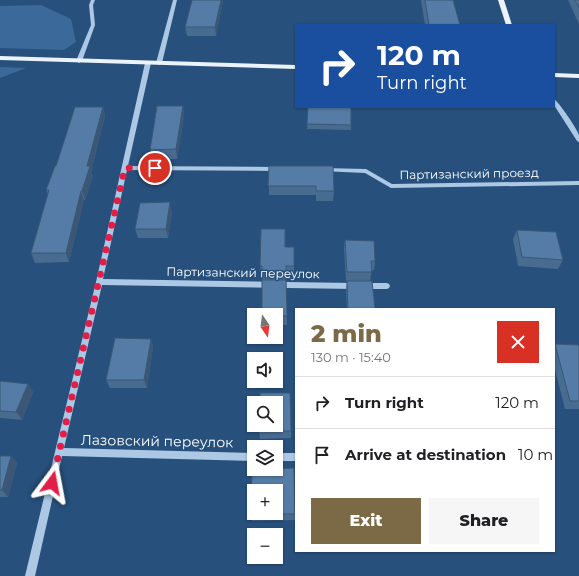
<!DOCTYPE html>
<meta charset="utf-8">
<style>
:root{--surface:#fff;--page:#f6f6f6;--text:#202124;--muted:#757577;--line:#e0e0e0;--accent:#7c6a47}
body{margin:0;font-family:Montserrat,sans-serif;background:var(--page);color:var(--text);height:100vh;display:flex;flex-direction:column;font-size:15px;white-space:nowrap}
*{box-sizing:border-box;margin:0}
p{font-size:13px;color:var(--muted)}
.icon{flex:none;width:22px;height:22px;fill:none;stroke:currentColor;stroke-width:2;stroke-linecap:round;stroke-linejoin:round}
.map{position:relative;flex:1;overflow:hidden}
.sheet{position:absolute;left:295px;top:308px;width:260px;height:244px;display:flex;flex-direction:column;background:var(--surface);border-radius:0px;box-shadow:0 1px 3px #0004}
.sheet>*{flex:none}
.guide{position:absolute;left:295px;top:24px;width:260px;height:84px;border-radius:0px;box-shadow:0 1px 3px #0004;background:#1a4fa0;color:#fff;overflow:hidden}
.needle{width:26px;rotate:166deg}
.buttons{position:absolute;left:247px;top:308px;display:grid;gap:8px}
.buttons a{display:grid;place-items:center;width:36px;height:36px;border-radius:0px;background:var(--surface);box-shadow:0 1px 3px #0004;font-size:20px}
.pin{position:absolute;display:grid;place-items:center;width:34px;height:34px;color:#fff;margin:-17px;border:2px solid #fff;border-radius:50%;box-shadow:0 1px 4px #0007}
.me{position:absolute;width:44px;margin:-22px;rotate:13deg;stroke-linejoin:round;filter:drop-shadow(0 0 3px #0008)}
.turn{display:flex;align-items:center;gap:14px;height:84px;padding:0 16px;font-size:18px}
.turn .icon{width:52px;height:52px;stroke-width:2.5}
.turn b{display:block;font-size:28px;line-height:34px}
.round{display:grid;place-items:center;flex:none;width:42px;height:42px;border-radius:0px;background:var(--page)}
.head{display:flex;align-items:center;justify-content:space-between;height:68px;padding:0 16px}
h1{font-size:24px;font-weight:800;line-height:30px;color:var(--accent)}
.button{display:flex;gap:8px;margin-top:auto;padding:8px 16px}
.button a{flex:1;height:46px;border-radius:0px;background:var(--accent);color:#fff;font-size:16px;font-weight:800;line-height:46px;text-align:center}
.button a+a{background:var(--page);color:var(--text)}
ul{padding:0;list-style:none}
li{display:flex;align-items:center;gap:12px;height:52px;padding:0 16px;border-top:1px solid var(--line)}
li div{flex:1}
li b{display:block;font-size:15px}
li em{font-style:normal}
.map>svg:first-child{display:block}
</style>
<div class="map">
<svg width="579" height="576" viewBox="0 0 579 576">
<rect width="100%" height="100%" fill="#27507c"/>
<path fill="#3b6a9a" d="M41 5 71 19 76 42 64 50 0 48V6Z
M0 67 26 68 0 78Z"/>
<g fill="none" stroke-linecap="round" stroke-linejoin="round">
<path fill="#acc8e4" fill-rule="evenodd" d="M91 0H95L93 5 95 25 82 61 79 63 76 61 91 25 89 5Z
M173 0H177L162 63 159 65 156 63Z
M148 61 151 63 128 166 277 167 280 169 277 171 127 170 103 279 354 283 356 284 357 286 356 288 354 289 102 285 64 448 254 453V461L62 456 35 576H25L96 282 145 63Z
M554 99C559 102 577 129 579 135 579 136 579 141 579 142L577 141 554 105Z
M323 168 366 169 392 184 579 181V185L391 188 365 173 321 171 320 170 321 169Z
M365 283H387L389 284 390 286 389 288 387 289H365L363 288 362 286 363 284Z
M276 453H296V461H276Z"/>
<path fill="#ecf3fc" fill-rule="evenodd" d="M498 0H504L512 25H506Z
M0 56 296 65V69L0 60Z
M554 73 579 74V78L554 77Z"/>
</g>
<path fill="#486b90" d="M223 0 216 36H187L185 27Z
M421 0H453L460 25H425Z
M568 0H579V24Z
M183 106 184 116 177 159H152L150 150Z
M103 107 105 116 91 172 93 176 85 200H84L69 262 35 263 31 253 48 194 46 190 56 166Z
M308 107 351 125V130L307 129Z
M269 166 334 191 333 201H316V195H269Z
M172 212 168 238H138L135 229Z
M517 230 563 260 558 269 518 266 513 239Z
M345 240 375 261 374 270H372L370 281 375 309H347L346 290 347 281H346L344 249Z
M285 247H294V275H286L287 325H276V315L262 280V275H261L260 266Z
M151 339 153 347 147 388H110L106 380Z
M555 344 579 345V409H565L554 366V347Z
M0 381 28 384 33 392 22 420 0 418Z
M259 431H291V438L260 439Z
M0 456H11L17 463 8 497H0Z
M251 514H295V520L252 521Z"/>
<path fill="#3b5775" d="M221 0H223L216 36 215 27Z
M183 106 184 116 177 159 176 149Z
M103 107 105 116 91 172 93 176 85 200 82 191 87 166Z
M81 191 84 200 69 262 66 253Z
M170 202 172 212 168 238 166 229Z
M151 339 153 347 147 388 144 380Z
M28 384 33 392 22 420 16 412Z
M11 456 17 463 8 497 2 490Z"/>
<path fill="#547ca7" stroke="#3b5775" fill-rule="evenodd" d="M192 0H221L215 27H185Z
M425 0H453L460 25H429Z
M575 0H579V8Z
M157 106H183L176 149 150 150Z
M75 107H103L87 166H90L82 191H81L66 253H31L49 190H46L55 166H56Z
M308 107H351V125L307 124Z
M269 166H333L334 191H316V186H268Z
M170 202 166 229H135L140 203Z
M261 229H285V247H294V266H286V271H262V266H260Z
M517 230 556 232 563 260 522 257Z
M345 240 374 241 375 261H371L372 272H347Z
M262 280H286L287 316H276V315H262Z
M347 281H372L375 309H348Z
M115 338 151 339 144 380H106Z
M555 344 579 345V401H570Z
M0 381 28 384 16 412 0 411Z
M260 393H290L291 431H259V425H276V403H260Z
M0 456H11L2 490H0Z
M294 468 295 514H251L252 470ZM254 491H276V513H254Z"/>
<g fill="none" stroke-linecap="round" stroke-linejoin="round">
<path stroke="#e11d48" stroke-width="7" stroke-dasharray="0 12.6" d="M52 483 125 168H155"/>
</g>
<g text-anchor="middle" stroke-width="3" stroke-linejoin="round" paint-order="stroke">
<g font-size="12" fill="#fff" stroke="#27507c">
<text transform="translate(469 174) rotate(-1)" y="4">Партизанский проезд</text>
<text transform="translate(243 273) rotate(1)" y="4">Партизанский переулок</text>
</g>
<g font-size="14" fill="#fff" stroke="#27507c">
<text transform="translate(157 441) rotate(1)" y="5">Лазовский переулок</text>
</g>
</g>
</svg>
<div class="buttons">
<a><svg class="needle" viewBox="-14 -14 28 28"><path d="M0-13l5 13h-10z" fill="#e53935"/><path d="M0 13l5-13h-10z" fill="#757577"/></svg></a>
<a><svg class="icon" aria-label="sound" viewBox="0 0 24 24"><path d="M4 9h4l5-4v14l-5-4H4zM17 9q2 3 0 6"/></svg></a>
<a><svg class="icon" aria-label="search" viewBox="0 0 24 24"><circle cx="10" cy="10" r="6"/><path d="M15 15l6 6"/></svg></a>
<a><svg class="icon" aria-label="layers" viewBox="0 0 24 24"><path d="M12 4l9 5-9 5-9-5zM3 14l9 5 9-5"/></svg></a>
<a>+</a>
<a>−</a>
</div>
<div class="pin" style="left:155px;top:168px;background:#d93025"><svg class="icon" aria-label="arrive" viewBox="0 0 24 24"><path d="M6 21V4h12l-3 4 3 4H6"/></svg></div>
<svg class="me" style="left:52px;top:483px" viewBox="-20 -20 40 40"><path d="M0-17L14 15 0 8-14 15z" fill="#e11d48" stroke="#fff" stroke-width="4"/></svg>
<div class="guide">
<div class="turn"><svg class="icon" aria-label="right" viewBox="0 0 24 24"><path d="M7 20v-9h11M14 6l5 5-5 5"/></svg><div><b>120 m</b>Turn right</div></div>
</div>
<section class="sheet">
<div class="head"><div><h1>2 min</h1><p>130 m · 15:40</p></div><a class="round" style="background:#d93025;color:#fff"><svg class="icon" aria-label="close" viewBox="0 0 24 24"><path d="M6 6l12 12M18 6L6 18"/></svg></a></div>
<ul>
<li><svg class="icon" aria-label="right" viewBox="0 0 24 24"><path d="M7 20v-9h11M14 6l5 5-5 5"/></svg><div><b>Turn right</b></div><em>120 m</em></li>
<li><svg class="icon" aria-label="arrive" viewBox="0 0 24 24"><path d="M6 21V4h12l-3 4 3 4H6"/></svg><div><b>Arrive at destination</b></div><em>10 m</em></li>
</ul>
<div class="button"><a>Exit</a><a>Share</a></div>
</section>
</div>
